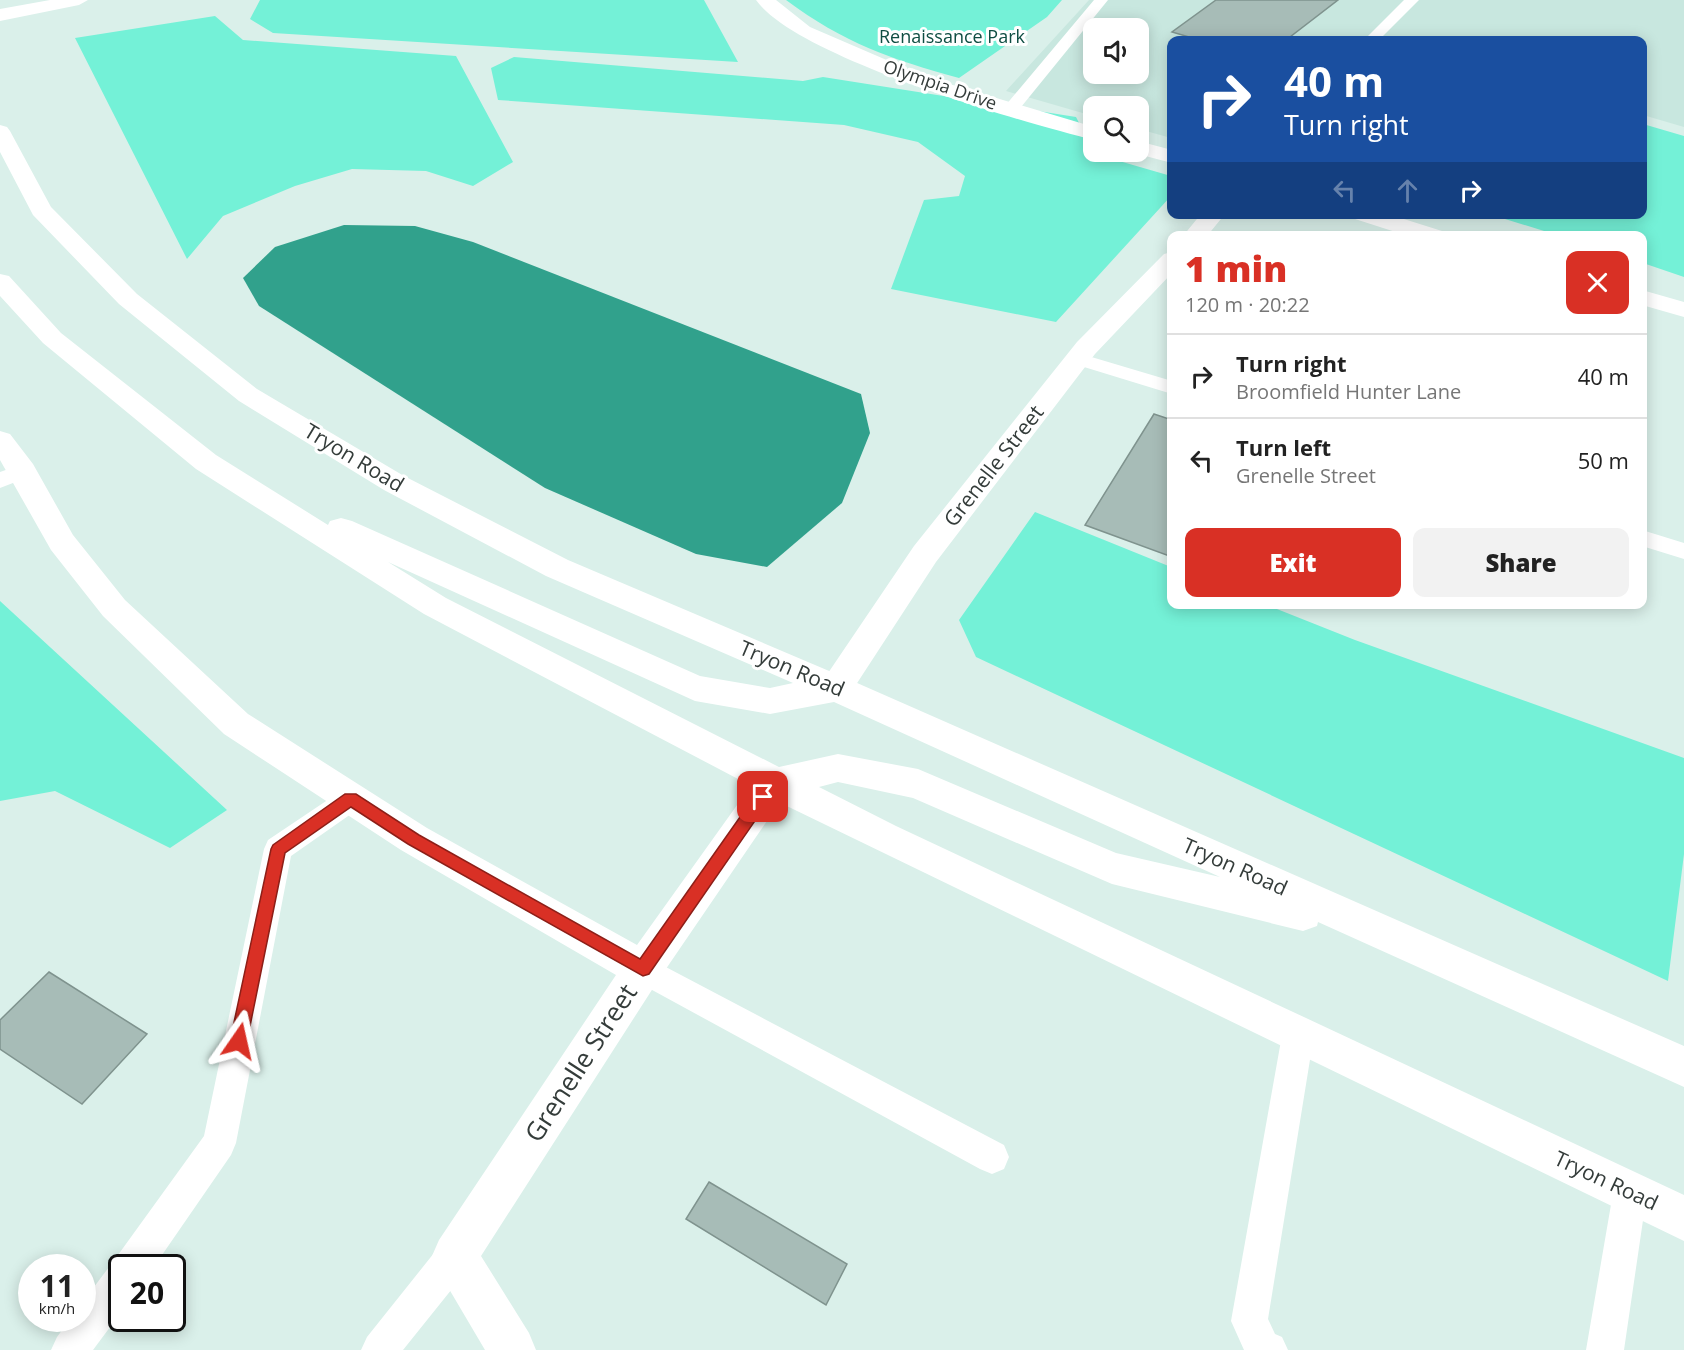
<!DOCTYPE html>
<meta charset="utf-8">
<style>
:root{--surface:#fff;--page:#f2f2f2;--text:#222;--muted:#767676;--line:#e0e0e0;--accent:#d93025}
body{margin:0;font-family:"Open Sans",sans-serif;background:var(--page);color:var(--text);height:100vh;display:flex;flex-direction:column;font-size:22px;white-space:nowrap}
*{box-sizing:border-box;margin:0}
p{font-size:20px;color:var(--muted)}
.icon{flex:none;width:33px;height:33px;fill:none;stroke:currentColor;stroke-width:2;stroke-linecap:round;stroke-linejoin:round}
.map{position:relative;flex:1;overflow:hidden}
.side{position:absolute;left:1167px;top:231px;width:480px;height:378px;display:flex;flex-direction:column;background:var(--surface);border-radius:12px;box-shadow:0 3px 15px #0003}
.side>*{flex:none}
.hud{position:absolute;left:1167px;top:36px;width:480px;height:183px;border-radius:12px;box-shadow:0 3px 15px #0003;background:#1a4fa0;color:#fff;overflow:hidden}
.tools{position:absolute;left:1083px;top:18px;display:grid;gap:12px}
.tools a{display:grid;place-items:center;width:66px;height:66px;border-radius:12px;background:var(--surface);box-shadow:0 3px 15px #0003;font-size:30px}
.speed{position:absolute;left:18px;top:1254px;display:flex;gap:12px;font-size:30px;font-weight:700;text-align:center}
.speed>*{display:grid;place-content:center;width:78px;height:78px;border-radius:50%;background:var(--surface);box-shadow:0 3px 15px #0003;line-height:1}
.speed small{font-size:15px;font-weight:400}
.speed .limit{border:3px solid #111;border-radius:9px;background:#fff;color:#111}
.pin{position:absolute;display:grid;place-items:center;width:51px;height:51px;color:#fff;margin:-26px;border-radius:12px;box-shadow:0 3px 9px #0006}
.me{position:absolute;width:66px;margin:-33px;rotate:11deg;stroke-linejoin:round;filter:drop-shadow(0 0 4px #0008)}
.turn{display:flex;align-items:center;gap:21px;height:126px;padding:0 18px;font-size:27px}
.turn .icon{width:78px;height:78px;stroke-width:2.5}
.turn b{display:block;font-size:42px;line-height:51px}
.lanes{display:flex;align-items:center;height:57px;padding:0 18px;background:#0003;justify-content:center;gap:30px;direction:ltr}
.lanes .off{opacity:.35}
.round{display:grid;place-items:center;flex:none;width:63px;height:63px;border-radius:12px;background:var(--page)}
.overview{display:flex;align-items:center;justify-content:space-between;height:102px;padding:0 18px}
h1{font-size:36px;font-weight:800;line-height:45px;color:var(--accent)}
.button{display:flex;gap:12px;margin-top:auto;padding:12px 18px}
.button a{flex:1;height:69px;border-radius:12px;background:var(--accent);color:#fff;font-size:24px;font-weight:800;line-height:69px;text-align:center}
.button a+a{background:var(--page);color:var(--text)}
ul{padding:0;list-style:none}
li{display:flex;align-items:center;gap:18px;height:84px;padding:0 18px;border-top:2px solid var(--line)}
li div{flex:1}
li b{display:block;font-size:22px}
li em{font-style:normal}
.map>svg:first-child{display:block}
</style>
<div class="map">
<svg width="1684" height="1350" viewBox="0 0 1684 1350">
<rect width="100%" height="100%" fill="#daf0ea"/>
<path fill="#c8e7df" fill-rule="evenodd" d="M1089 0H1684V127L1643 115 1642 40H1172L1171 138 1139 129 1138 106H1094L1093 116 1006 91ZM1094 28H1138V74H1094Z"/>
<path fill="#74f1d7" d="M260 0H704L738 62 273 33 250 19Z
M786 0H1062L1047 17 959 78C890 59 844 43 786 0Z
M215 16 243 40 456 56 513 162 473 186 426 171 352 169 295 186 223 216 187 259 75 38Z
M514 57 803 81 823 77 1076 117 1095 154 1171 176V196L1056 322 891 289 924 200 959 196 965 176 918 142 844 125 498 100 491 68Z
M1643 124 1684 136V277L1643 263 1642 236 1557 235 1492 215 1642 214Z
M1035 512 1171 567 1172 604 1267 605 1355 640 1684 758V854L1668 981 976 657 959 620Z
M0 601 227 810 170 848 55 791 0 801Z"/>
<path fill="#31a18c" d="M344 225 415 226 473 242 861 394 870 433 842 503 767 567 696 554 545 488 259 306 243 278 275 247Z"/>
<path fill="#a7bcb7" stroke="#7f938e" stroke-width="1.5" d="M1216 0H1338L1286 40H1199L1172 32Z
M1154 414 1172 420V557L1085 525Z
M49 972 147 1034 82 1104 0 1049V1020Z
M709 1182 847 1264 826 1305 686 1219Z"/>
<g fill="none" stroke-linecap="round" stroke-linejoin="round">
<path fill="#fff" fill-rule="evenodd" d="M1094 0H1108L1017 112H1005L1003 109 1005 106Z
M1404 0H1419L1379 40H1364Z
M1078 353 1172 381V394L1071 363 1068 359 1071 355Z
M23 464 31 466 34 471 31 476 0 488V472Z
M1642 530 1684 543V559L1642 546Z
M351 787 361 791 365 799 361 807 291 856 236 1143 231 1155 153 1268H122V1311L93 1350H51L57 1337 71 1318H82V1303L109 1267 114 1265 118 1255 204 1136 264 849 268 840 341 791Z
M643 955 1004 1145 1009 1157 1004 1169 992 1174 980 1169 632 979 628 969 632 959Z
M1298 1020 1309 1024 1314 1035 1268 1319 1275 1334 1282 1337 1288 1350H1244L1231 1321 1282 1035 1287 1024Z
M1630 1176 1642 1181 1647 1193 1624 1350H1586L1613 1193 1618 1181Z
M455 1238 468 1243 473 1256 468 1269 403 1350H361L367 1337 442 1243Z"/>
<path fill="#fff" fill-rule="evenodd" d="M756 0H776L810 27 926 77 1094 127V140C1021 122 796 57 756 0Z
M1138 141 1172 150V163L1130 152H1138Z
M1201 214H1225L1207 236H1183Z
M1352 214H1388L1442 231 1445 236H1408L1355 219Z
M1172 252V273L1095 354 936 562 848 697 836 701 824 697 819 688 824 679 914 546 1077 342 1164 254Z
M1642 290 1684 302V317L1642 305Z
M0 431 10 434 33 464 73 535 125 600 248 714 427 828 637 945 760 773 773 768 786 773 791 783 786 793 657 982 481 1256 529 1333 536 1350H485L439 1272 432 1256 439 1240 616 975 401 850 224 734 103 616 51 550 0 460Z"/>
<path fill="#fff" fill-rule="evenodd" d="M50 0H88L79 5 0 21V9Z"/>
<path fill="#fff" fill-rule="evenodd" d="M0 125 7 127 10 131 51 207 137 294 257 389 404 476 568 560 848 679 1684 1046V1087L1318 922 1317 926 1303 931 1112 884 913 798 838 782 819 787 896 826 1684 1195V1241L760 793 759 790 424 614 196 469 43 343 0 296V274L9 276 61 333 216 455 328 525 330 521 341 518 352 521 700 676 770 688 793 683 546 576 384 490 239 401 119 304 33 215 0 152ZM388 562 695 701 770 714 834 702 1220 877 1116 853 918 769 838 754 779 767 446 598Z"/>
</g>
<path fill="#d93025" stroke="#8d1f18" stroke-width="1.5" d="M763 791 770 797 768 802 649 974 643 976 408 844 351 807 285 853 247 1041 245 1047 239 1049 233 1047 230 1041 271 849 273 845 345 794H356L419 835 640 959 757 793Z"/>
<g text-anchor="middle" stroke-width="6" stroke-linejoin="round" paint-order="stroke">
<g font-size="18" fill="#0e4d42" stroke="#fff">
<text x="952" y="43">Renaissance Park</text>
</g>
<g font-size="18" fill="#343c3a" stroke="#fff">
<text transform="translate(940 85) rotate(19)" y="6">Olympia Drive</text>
</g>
<g font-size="21" fill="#343c3a" stroke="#fff">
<text transform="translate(354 458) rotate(31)" y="7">Tryon Road</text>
<text transform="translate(994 466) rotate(-52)" y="7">Grenelle Street</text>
<text transform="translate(792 669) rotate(23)" y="7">Tryon Road</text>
<text transform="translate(1235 867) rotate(24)" y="7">Tryon Road</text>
<text transform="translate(1606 1181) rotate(25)" y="7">Tryon Road</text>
</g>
<g font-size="26" fill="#343c3a" stroke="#fff">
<text transform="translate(581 1063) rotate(-57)" y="9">Grenelle Street</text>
</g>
</g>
</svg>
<div class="tools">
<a><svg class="icon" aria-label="sound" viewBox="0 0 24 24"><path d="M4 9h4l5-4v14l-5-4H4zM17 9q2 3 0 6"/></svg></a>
<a><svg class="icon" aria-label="search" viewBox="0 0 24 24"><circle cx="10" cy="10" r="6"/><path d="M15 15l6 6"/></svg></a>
</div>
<div class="speed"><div>11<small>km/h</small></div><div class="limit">20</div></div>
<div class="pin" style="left:763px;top:797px;background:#d93025"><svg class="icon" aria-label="arrive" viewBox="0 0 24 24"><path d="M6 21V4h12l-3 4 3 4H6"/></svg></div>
<svg class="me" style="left:239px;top:1041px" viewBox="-20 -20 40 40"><path d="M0-17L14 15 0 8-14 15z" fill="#d93025" stroke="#fff" stroke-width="4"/></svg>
<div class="hud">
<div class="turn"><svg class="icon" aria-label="right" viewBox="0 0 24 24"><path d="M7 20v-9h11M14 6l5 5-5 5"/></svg><div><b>40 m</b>Turn right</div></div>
<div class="lanes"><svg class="icon off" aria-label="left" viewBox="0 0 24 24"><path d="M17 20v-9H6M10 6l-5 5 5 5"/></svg><svg class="icon off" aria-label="ahead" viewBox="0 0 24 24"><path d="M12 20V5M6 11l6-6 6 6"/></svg><svg class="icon" aria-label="right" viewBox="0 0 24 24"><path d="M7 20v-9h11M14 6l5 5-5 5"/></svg></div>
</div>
<section class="side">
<div class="overview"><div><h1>1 min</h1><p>120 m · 20:22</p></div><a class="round" style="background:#d93025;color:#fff"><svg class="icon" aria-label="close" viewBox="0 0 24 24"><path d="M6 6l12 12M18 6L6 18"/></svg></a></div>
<ul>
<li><svg class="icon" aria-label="right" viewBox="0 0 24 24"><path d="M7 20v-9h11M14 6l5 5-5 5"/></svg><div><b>Turn right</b><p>Broomfield Hunter Lane</p></div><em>40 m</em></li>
<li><svg class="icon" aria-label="left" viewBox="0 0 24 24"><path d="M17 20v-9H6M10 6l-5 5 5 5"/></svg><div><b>Turn left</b><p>Grenelle Street</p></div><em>50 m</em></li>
</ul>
<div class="button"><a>Exit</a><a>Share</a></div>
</section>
</div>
